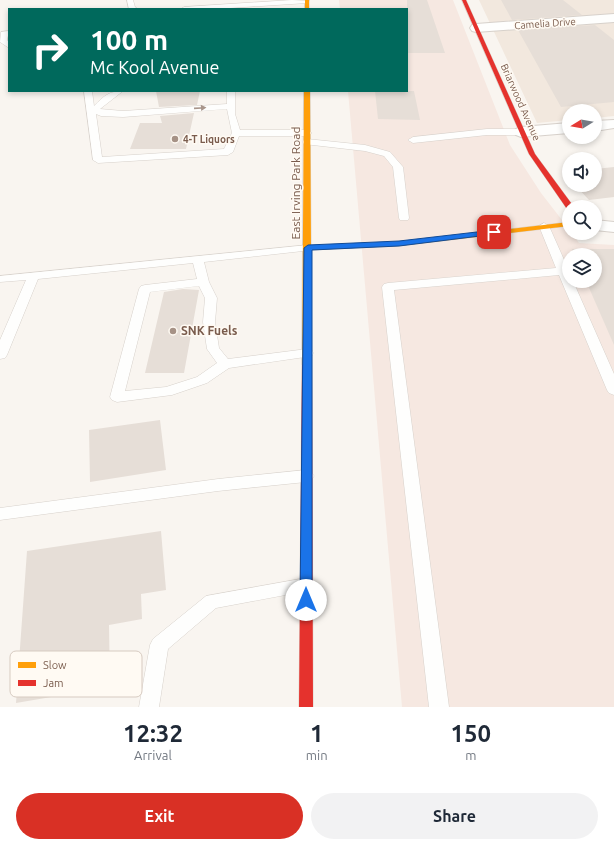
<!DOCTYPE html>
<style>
:root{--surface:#fff;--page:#f2f2f3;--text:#1f2937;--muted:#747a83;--accent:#d93025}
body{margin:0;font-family:Ubuntu,sans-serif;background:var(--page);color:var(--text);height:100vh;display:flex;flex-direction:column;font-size:15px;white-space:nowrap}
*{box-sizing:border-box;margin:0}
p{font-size:13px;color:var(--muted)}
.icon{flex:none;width:22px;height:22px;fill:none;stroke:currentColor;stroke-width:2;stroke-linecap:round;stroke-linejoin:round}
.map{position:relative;height:707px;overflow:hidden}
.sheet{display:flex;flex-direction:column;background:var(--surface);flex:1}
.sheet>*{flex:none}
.banner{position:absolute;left:8px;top:8px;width:400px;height:84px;border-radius:0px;box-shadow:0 2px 6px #0003;background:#00695c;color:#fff;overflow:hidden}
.needle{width:26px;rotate:259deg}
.buttons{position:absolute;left:562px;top:104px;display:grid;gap:8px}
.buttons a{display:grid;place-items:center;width:40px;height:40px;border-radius:50%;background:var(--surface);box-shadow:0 2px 6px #0003;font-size:20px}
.pin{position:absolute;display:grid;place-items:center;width:34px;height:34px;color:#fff;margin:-17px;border-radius:8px;box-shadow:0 2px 6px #0006}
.me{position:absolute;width:44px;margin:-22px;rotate:0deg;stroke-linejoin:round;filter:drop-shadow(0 0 3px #0008)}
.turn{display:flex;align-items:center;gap:14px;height:84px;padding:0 16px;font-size:18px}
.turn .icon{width:52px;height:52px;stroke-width:2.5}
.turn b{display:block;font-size:28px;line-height:34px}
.eta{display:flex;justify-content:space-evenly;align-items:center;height:68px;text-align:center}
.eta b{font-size:24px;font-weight:600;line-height:28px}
.action{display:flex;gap:8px;margin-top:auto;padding:8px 16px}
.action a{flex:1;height:46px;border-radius:24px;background:var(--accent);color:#fff;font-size:16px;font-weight:600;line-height:46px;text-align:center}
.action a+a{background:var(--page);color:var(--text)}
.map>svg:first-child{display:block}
</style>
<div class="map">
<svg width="614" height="707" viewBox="0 0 614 707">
<rect width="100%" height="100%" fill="#f9f5f0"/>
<path fill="#f2e8de" d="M479 0H614V116L595 118V111H569V120L537 123Z"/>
<path fill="#f6e8e1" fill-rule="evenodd" d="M339 0H453L510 145 541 193 569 229V233H572L579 243 614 245V707H402L348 91H407V9H340ZM569 255H595V281H569Z"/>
<path fill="#e6ded7" d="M407 0H427L445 53H407Z
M501 0H563L582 15 512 20Z
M595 25 614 40V102L561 107 518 30Z
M156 91H200L197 105 159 107Z
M375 91H414L420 120 378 119Z
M194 113 186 149H130L140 123H162L160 116Z
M614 167V197L589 200 575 185H595V169Z
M572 249H614V345L586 281H595V255H574Z
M183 289 199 290 184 373H145L164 292Z
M160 420 166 470 90 482 89 430Z
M161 531 166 590 141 594 142 619 109 625 110 687 16 703 27 551Z"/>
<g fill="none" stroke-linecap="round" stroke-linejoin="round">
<g stroke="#d7d1cb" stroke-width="1">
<path id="lane" d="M127 0H133L135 7 138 9H129Z
M292 0 310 1 307 3 215 9H181L184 7Z
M9 31 7 40 9 42V48L0 42 1 32Z
M84 91H92L94 106C104 96 109 91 123 91L100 109 123 111 227 104V91H235V114L240 130H308L312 133 308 136H239L233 152 228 155 98 163 93 160ZM227 109 232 133 224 149 102 157 96 114 101 116 123 117Z
M487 129H521L525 132 521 135H487L413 143 408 140 413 137Z
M307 139 365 145 390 152 403 167 409 218 408 220H400L399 218 393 167 384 156 365 151 304 144 302 142 304 140Z
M544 223 549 226 569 271V281H573L614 374V395L609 393 607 390 559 275 394 290 449 707H429L382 287 384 284 388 283 556 268 539 226Z
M308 245 314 248 312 250 204 262 209 282 217 298 215 322 219 348 228 359 307 349 312 350 313 353 312 356 229 368 207 383 172 395 117 402 112 400 110 397 139 289 141 286 145 285 197 279 193 263 38 279 7 355 5 358 0 359V340L26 280 0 282V276ZM199 286 205 298 203 322 207 349 217 363 197 377 166 387 125 391 150 292Z
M306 470 311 472 314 476 311 480 306 482 218 491 0 520V508L218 479Z
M306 578 312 580 315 585 312 590 216 608 168 649 159 707H139L150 645 153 639 206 596Z"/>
</g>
<g stroke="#d7d1cb" stroke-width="2">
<path id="street" d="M614 14V22L476 32 472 31 470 28 472 25 476 24Z
M614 120V128L595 131V121Z
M569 123V133L521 137 516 135 513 132 516 129 521 127Z
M595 220 614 222V232L595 230Z"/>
</g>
<g stroke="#d9d2cb" stroke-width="1">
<path id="slow" d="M305 0H309V9H305Z
M304 91H310L311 246 399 242 569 222V226L399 246 311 250 312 365 307 368 304 367 302 365Z"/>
</g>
<g stroke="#d9d2cb" stroke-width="1">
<path id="jam" d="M462 0H466L535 154 574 207 567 209 529 154Z
M307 362 312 365 313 707H299L302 365Z"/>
</g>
<use href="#lane" fill="#fefefd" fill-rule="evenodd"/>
<use href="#street" fill="#fefefd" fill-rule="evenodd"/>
<use href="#slow" fill="#ff9f0a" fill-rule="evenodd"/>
<use href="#jam" fill="#e5322d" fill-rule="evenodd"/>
</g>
<defs><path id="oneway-solid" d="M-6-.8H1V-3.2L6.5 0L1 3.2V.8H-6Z"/></defs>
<use fill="#a8958b" href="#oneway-solid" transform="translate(200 108) rotate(-4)"/>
<path fill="#1a73e8" stroke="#114b97" d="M494 230H496V234L399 246 312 250V600L310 604 306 606 302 604 300 600 304 248 308 245 399 241Z"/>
<g fill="#a69286" stroke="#fffaf3" stroke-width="1.5">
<circle cx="175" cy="139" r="4"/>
<circle cx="173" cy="331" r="4"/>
</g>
<g text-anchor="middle" stroke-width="3" stroke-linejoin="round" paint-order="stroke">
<g font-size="10" fill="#7a5c4d" stroke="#fffaf3">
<text transform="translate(545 23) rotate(-4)" y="4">Camelia Drive</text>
<text transform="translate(521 102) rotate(66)" y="4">Briarwood Avenue</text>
</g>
<g font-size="10" font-weight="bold" fill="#7a5c4d" stroke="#fffaf3" text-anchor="start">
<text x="183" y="143">4-T Liquors</text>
</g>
<g font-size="12" fill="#7a5c4d" stroke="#fffaf3">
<text transform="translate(296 183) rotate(-90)" y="4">East Irving Park Road</text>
</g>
<g font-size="12" font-weight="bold" fill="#7a5c4d" stroke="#fffaf3" text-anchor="start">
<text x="181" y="335">SNK Fuels</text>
</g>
</g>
<rect x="10" y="651" width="132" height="46" rx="6" fill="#fffaf3" stroke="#d7cbc1" stroke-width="1"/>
<rect x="18" y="662" width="18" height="6" fill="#ff9f0a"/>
<rect x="18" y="680" width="18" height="6" fill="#e5322d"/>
<g font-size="11" fill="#7a5c4d">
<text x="43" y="669">Slow</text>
<text x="43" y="687">Jam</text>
</g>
</svg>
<div class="buttons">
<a><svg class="needle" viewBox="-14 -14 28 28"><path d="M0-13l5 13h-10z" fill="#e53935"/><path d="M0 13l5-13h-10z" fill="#747a83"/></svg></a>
<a><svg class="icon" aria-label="sound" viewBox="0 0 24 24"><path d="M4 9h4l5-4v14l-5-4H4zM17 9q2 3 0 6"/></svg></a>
<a><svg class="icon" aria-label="search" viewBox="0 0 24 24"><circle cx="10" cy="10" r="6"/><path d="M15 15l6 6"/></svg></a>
<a><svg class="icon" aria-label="layers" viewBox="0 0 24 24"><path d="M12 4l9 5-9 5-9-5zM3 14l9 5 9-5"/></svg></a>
</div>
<div class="pin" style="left:494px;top:232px;background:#d93025"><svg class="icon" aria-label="arrive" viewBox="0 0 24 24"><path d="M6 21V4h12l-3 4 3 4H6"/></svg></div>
<svg class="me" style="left:306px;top:600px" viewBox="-20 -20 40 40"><circle r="19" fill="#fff"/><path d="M0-13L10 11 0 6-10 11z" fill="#1a73e8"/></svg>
<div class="banner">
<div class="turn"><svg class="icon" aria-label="right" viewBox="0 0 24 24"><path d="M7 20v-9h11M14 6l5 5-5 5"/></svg><div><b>100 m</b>Mc Kool Avenue</div></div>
</div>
</div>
<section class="sheet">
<div class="eta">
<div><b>12:32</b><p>Arrival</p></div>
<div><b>1</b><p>min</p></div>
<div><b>150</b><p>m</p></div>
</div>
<div class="action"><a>Exit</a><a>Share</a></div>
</section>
